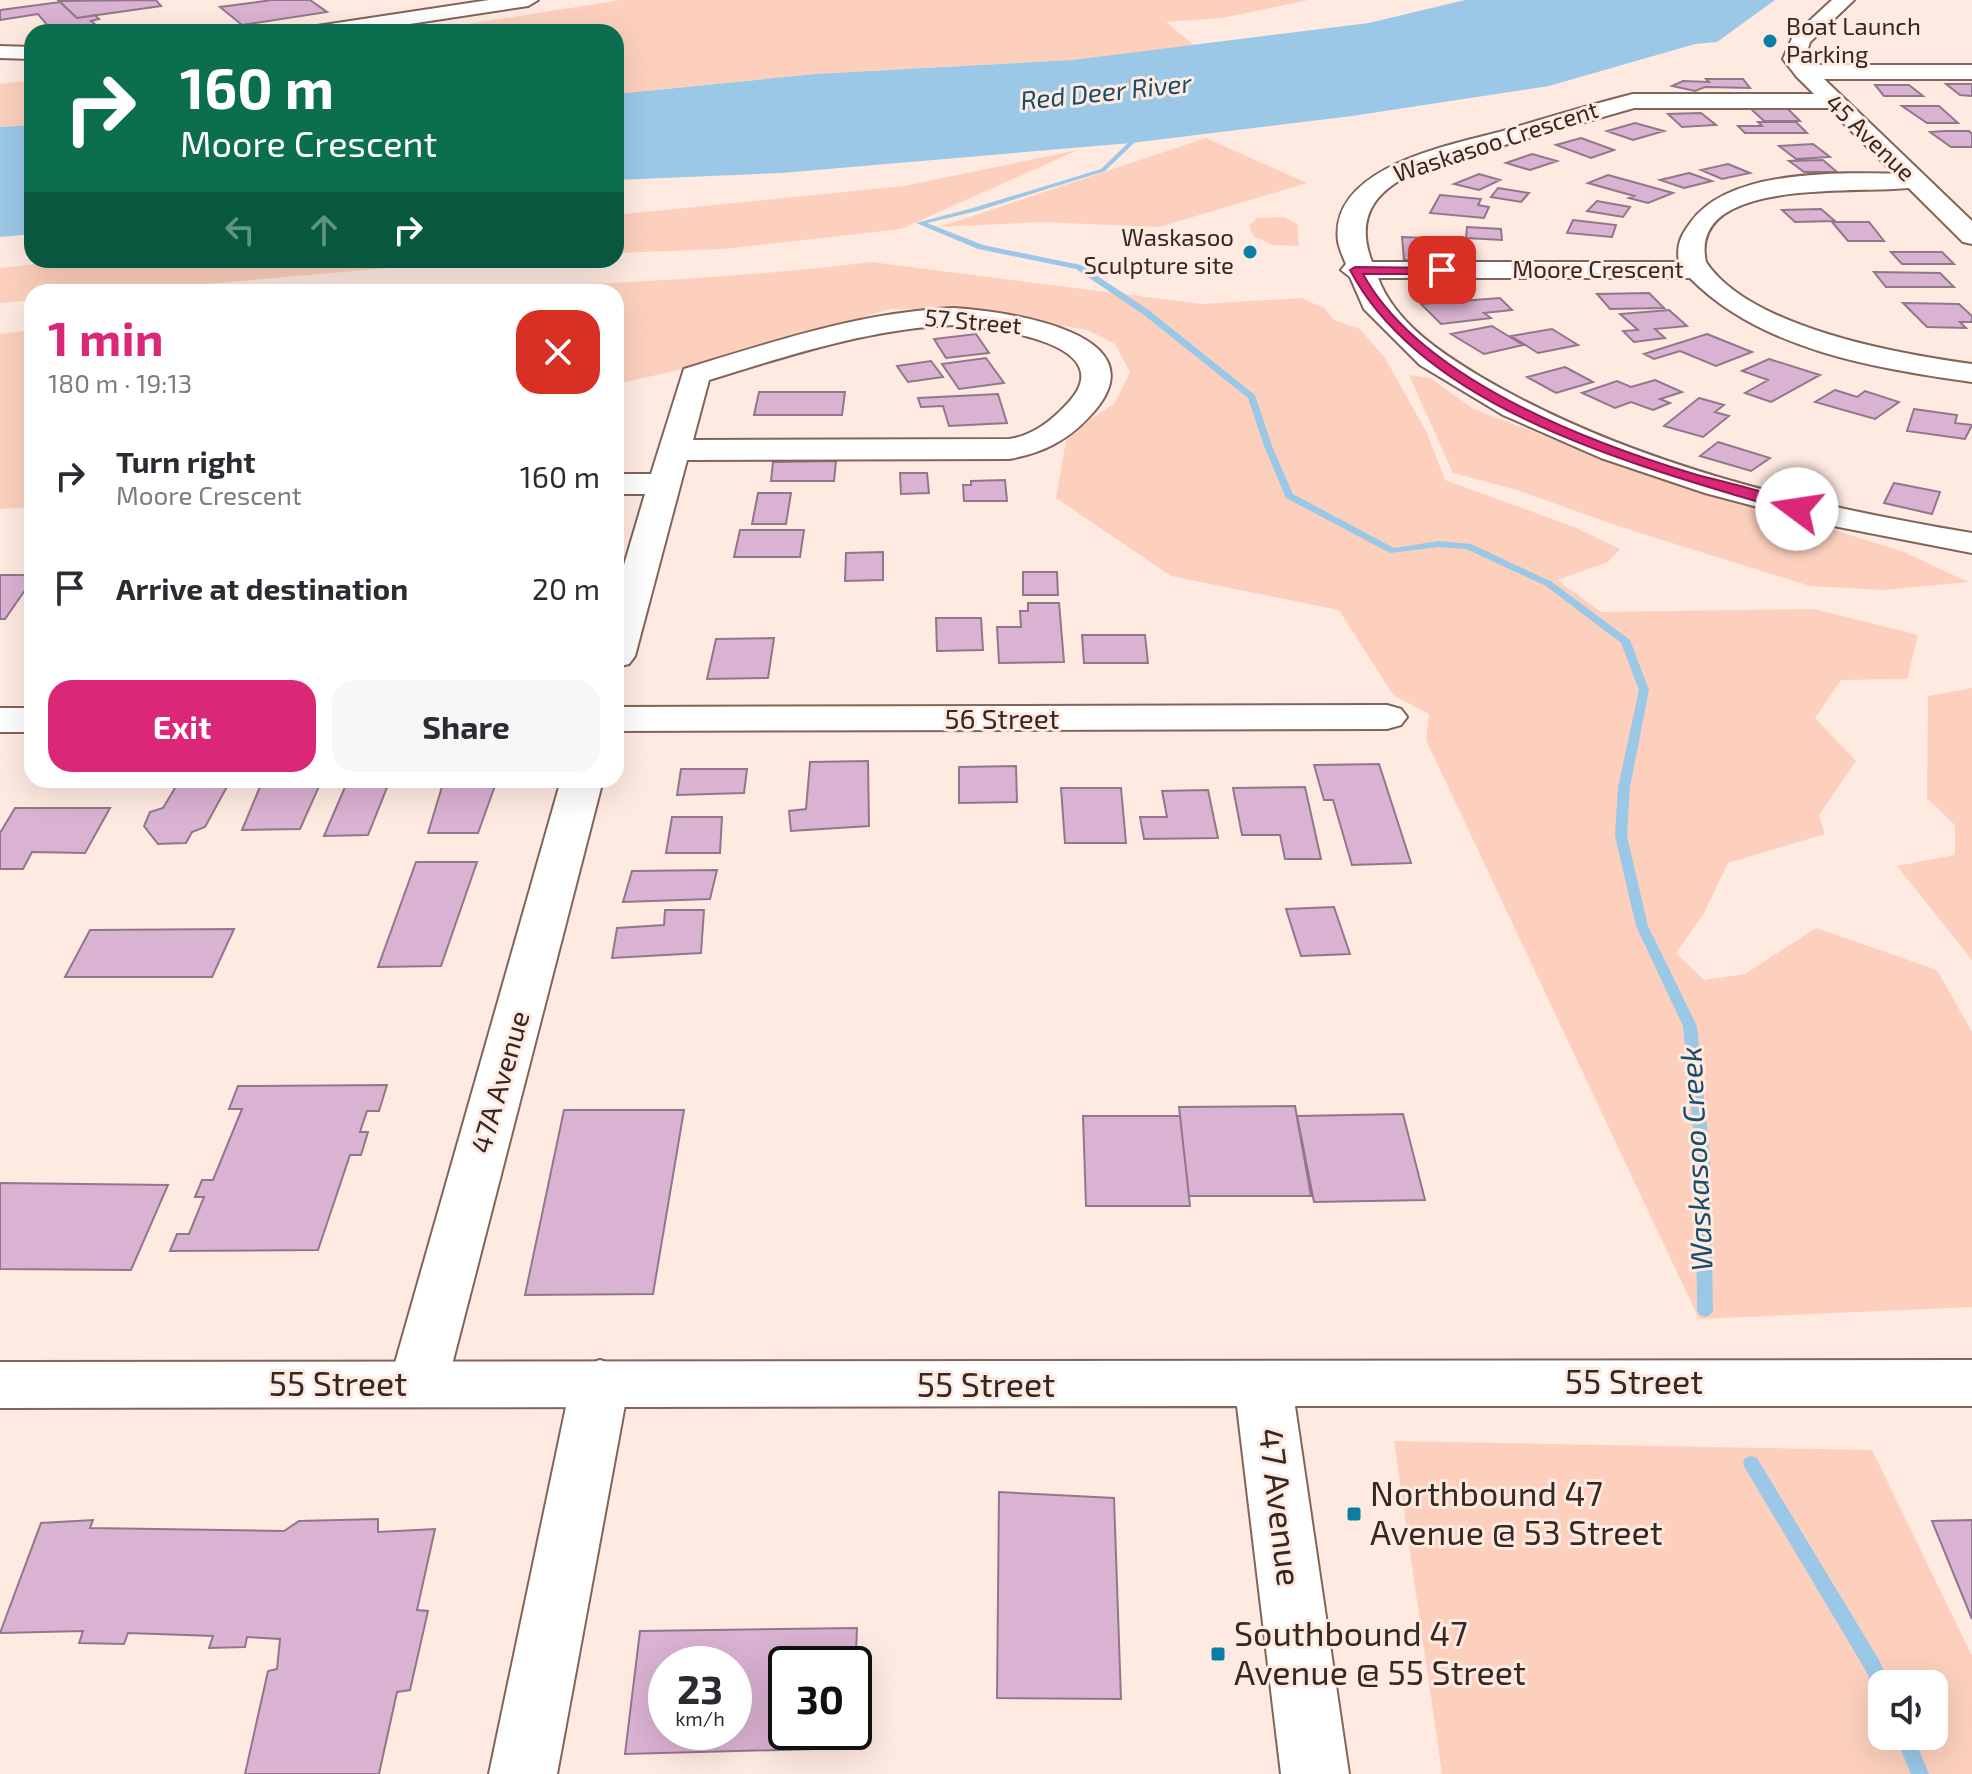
<!DOCTYPE html>
<meta charset="utf-8">
<style>
:root{--surface:#fff;--page:#f7f7f7;--text:#2b2b33;--muted:#7c7c81;--accent:#db2777}
body{margin:0;font-family:"Exo 2",sans-serif;background:var(--page);color:var(--text);height:100vh;display:flex;flex-direction:column;font-size:30px;white-space:nowrap}
*{box-sizing:border-box;margin:0}
p{font-size:26px;color:var(--muted)}
.icon{flex:none;width:44px;height:44px;fill:none;stroke:currentColor;stroke-width:2;stroke-linecap:round;stroke-linejoin:round}
.map{position:relative;flex:1;overflow:hidden}
.drawer{position:absolute;left:24px;top:284px;width:600px;height:504px;display:flex;flex-direction:column;background:var(--surface);border-radius:24px;box-shadow:0 8px 32px #0002}
.drawer>*{flex:none}
.banner{position:absolute;left:24px;top:24px;width:600px;height:244px;border-radius:24px;box-shadow:0 8px 32px #0002;background:#0b6e4f;color:#fff;overflow:hidden}
.controls{position:absolute;left:1868px;top:1670px;display:grid;gap:16px}
.controls a{display:grid;place-items:center;width:80px;height:80px;border-radius:16px;background:var(--surface);box-shadow:0 8px 32px #0002;font-size:40px}
.speed{position:absolute;left:648px;top:1646px;display:flex;gap:16px;font-size:40px;font-weight:700;text-align:center}
.speed>*{display:grid;place-content:center;width:104px;height:104px;border-radius:50%;background:var(--surface);box-shadow:0 8px 32px #0002;line-height:1}
.speed small{font-size:20px;font-weight:400}
.speed .limit{border:4px solid #111;border-radius:12px;background:#fff;color:#111}
.pin{position:absolute;display:grid;place-items:center;width:68px;height:68px;color:#fff;margin:-34px;border-radius:16px;box-shadow:0 4px 12px #0006}
.me{position:absolute;width:88px;margin:-44px;rotate:284deg;stroke-linejoin:round;filter:drop-shadow(0 0 6px #0008)}
.turn{display:flex;align-items:center;gap:28px;height:168px;padding:0 24px;font-size:36px}
.turn .icon{width:104px;height:104px;stroke-width:2.5}
.turn b{display:block;font-size:56px;line-height:68px}
.lanes{display:flex;align-items:center;height:76px;padding:0 24px;background:#0003;justify-content:center;gap:40px;direction:ltr}
.lanes .off{opacity:.35}
.round{display:grid;place-items:center;flex:none;width:84px;height:84px;border-radius:24px;background:var(--page)}
.headline{display:flex;align-items:center;justify-content:space-between;height:136px;padding:0 24px}
h1{font-size:48px;font-weight:700;line-height:60px;color:var(--accent)}
.button{display:flex;gap:16px;margin-top:auto;padding:16px 24px}
.button a{flex:1;height:92px;border-radius:24px;background:var(--accent);color:#fff;font-size:32px;font-weight:700;line-height:92px;text-align:center}
.button a+a{background:var(--page);color:var(--text)}
ul{padding:0;list-style:none}
li{display:flex;align-items:center;gap:24px;height:112px;padding:0 24px}
li div{flex:1}
li b{display:block;font-size:30px}
li em{font-style:normal}
.map>svg:first-child{display:block}
</style>
<div class="map">
<svg width="1972" height="1774" viewBox="0 0 1972 1774">
<rect width="100%" height="100%" fill="#ffeae1"/>
<path fill="#fcd0bd" fill-rule="evenodd" d="M621 0H1309L1222 18 1166 22 1194 45 1072 60 816 74 616 94V32H416Z
M32 80V125L0 127V84Z
M1206 138 1307 183 1159 227 1041 222 939 227Z
M1078 150 901 229 724 249 616 253V215L904 186Z
M1284 217 1297 224 1299 246 1272 245 1253 236 1249 226 1257 218Z
M69 260H477L117 292H32V300L0 303V268Z
M871 262 1202 304 1301 298 1324 308 1334 320 1360 329 1385 358 1427 433 1445 480 1574 527 1620 549 1608 562 1557 580 1601 612 1813 609 1918 635 1907 679 1841 680 1815 718 1856 761 1819 815 1825 834 1728 863 1704 913 1676 953 1704 980 1745 974 1816 928 1937 970 1972 1032V1307L1699 1319 1426 740 1429 714 1393 695 1339 610 1171 576 1056 498 1067 435 1115 403 1130 372 1115 344 1087 330 982 311 890 309 706 364 616 384V292H362C532 286 702 283 871 262Z
M32 330V507L0 509V334Z
M1409 375 1430 378 1474 409 1591 454 1904 552 1968 582 1883 590 1810 586 1621 527 1514 489 1453 473Z
M1972 688V960L1897 866 1955 855V825L1927 798 1928 696Z
M1394 1441 1872 1450 1972 1656V1774H1442ZM1882 1684H1934V1736H1882Z"/>
<path fill="#9bc8e6" d="M1465 0H1775L1717 42 1695 44 1549 86 1352 116 1131 143 781 173 616 180V94L815 74 1072 60 1369 23Z
M32 125V234L0 237V127Z"/>
<g fill="none" stroke-linecap="round" stroke-linejoin="round">
<path fill="#9bc8e6" fill-rule="evenodd" d="M1119 129H1123L1134 143 1105 171 977 211 927 223 983 245 1081 265 1150 311 1255 395 1272 446 1293 494 1394 548 1439 541 1471 544 1552 582 1630 640 1649 690 1630 787 1627 836 1648 926 1697 1026 1710 1158 1713 1311 1710 1315 1705 1317 1700 1315 1697 1311 1696 1158 1683 1026 1636 926 1615 836 1618 787 1639 690 1621 643 1546 586 1466 549 1439 547 1390 553 1286 498 1264 446 1248 398 1144 315 1076 269 978 249 916 223 973 208 1101 169 1128 143 1118 130Z
M1751 1456 1757 1458 1879 1660 1890 1684H1882V1694L1876 1692 1866 1671 1745 1468 1743 1463 1745 1458Z
M1895 1736H1913L1929 1774H1911Z"/>
</g>
<path fill="#dab2d2" stroke="#91778b" stroke-width="2" fill-rule="evenodd" d="M156 0 161 6 77 18 59 1Z
M272 0H310L327 12 242 25 220 7Z
M60 2 77 18 95 15 99 19 91 21 96 25 53 32 38 14 0 20V10Z
M1706 79H1743L1750 88 1705 87 1695 91 1672 86 1683 81 1709 82Z
M1946 84H1972V96L1960 95Z
M1875 85H1909L1923 96H1884Z
M1902 106H1939L1958 123H1927Z
M1750 108H1787L1800 121H1764Z
M1701 113 1716 125 1682 127 1668 114Z
M1758 122H1796L1807 133H1745L1738 126H1762Z
M1635 123 1664 131 1633 140 1607 131Z
M1945 131H1969L1972 134V147H1951L1930 132Z
M1581 138 1614 150 1591 158 1556 145Z
M1813 144 1830 157 1796 159 1779 146Z
M1532 154 1557 161 1530 170 1506 163Z
M1823 160 1837 172H1804L1789 161Z
M1728 164 1750 173 1722 179 1701 170Z
M1689 173 1712 181 1684 188 1660 180Z
M1479 174 1500 180 1479 190 1454 184Z
M1608 175 1673 193 1648 203 1629 198 1634 196 1588 183Z
M1498 188 1529 193 1521 202 1491 197Z
M1440 195 1481 199 1478 205 1489 207 1484 218 1430 213Z
M1597 201 1630 207 1623 217 1587 211Z
M1821 209 1835 221 1795 222 1782 210Z
M1573 220 1616 225 1612 237 1567 233Z
M1832 222H1869L1884 241H1848Z
M1467 227 1501 229 1502 240 1466 238Z
M1402 237 1449 239 1454 261 1404 260Z
M1891 252H1942L1954 264H1902Z
M1874 272 1940 273 1954 287H1886Z
M1649 293 1664 308 1610 309 1597 294Z
M1500 298 1512 310 1484 313 1491 318 1441 324 1421 304Z
M1903 303 1959 304 1972 316V322H1960L1966 328 1927 327Z
M1669 310 1687 326 1655 329 1665 338 1634 342 1623 331 1638 330 1620 314Z
M1492 326 1523 345 1484 354 1451 334Z
M1552 329 1578 345 1538 353 1511 336Z
M976 334 989 353 946 358 934 339Z
M1707 334 1752 352 1716 366 1680 351 1654 359 1644 354Z
M986 358 1004 383 959 389 942 364Z
M1769 359 1820 375 1771 402 1745 393 1768 380 1742 371Z
M931 361 943 377 908 382 897 366Z
M1565 367 1593 382 1556 393 1527 377Z
M1655 380 1682 392 1660 399 1670 403 1653 410 1631 402 1615 408 1582 393 1617 381 1631 387Z
M1835 390 1857 397 1865 391 1899 402 1875 419 1815 402Z
M759 392H845L842 415H754Z
M998 394 1007 423 949 426 943 406 921 407 918 398Z
M1699 398 1724 405 1715 412 1729 416 1703 437 1664 426Z
M1914 409 1957 415 1955 423 1972 425 1965 439 1907 431Z
M1718 442 1770 458 1751 471 1700 456Z
M836 461 834 481H771L773 462Z
M900 473H927L929 493 901 494Z
M1005 480 1007 501H964L963 485H971V481Z
M1894 483 1940 492 1932 514 1884 503Z
M758 493H791L786 524H752Z
M740 530H804L800 557H734Z
M883 552V580L845 581 846 553Z
M1023 572H1057L1058 595H1023Z
M0 575H32V580L5 619H0Z
M1028 603H1059L1064 662 999 663 997 627H1021L1020 611H1028Z
M936 618H981L983 650 937 651Z
M1082 635H1145L1148 663H1084Z
M774 638 768 678 707 679 716 639Z
M868 761 869 826 791 831 789 811 806 809 810 762Z
M1379 764 1411 863 1352 865 1333 800H1324L1314 765Z
M1016 766 1017 802 959 803V767Z
M681 769H747L744 793 677 795Z
M275 780 321 782 300 829 242 830 262 782Z
M348 780H390L368 835 324 836Z
M444 780H497L478 833H428Z
M178 783H229L205 827 192 832 186 843 158 844 144 826 150 812 163 808Z
M1305 787 1321 859H1285L1280 835H1242L1233 788Z
M1061 788H1121L1126 843H1065Z
M1208 790 1218 838 1144 839 1140 817H1167L1162 791Z
M15 808H110L85 853 32 852 23 869H0V833Z
M672 817H722L720 853H666Z
M416 862H477L441 966 378 967Z
M717 870 710 899 623 902 632 871Z
M1334 907 1350 954 1301 956 1286 909Z
M665 910H704L701 953 612 958 617 928 664 925Z
M234 929 212 977H65L90 930Z
M387 1085 379 1111H367L360 1132H368L361 1155H350L318 1250 170 1251 177 1234H189L204 1197H195L202 1180H213L242 1109H229L238 1086Z
M1295 1106 1311 1196H1189L1179 1107Z
M564 1110H684L653 1294 525 1295Z
M1403 1114 1425 1200 1314 1202 1297 1116Z
M1083 1116H1180L1190 1206H1086Z
M0 1183 168 1185 131 1270 0 1269Z
M999 1492 1114 1498 1121 1699 997 1698Z
M378 1519V1532L435 1529 417 1610 428 1611 410 1690 397 1692 379 1774H245L268 1671 277 1669 280 1639 247 1637 245 1647 209 1648 213 1636 128 1633 124 1644 79 1643 83 1631 0 1633 41 1523 93 1520 90 1528 284 1531 299 1521Z
M1972 1520V1619L1932 1521Z
M857 1628 854 1702V1664H786V1732H853L852 1748 625 1754 640 1631ZM666 1664H734V1732H666Z"/>
<g fill="none" stroke-linecap="round" stroke-linejoin="round">
<g stroke="#826458" stroke-width="4">
<path id="street" d="M1832 0H1854L1810 42 1805 58 1816 72 1813 77H1797L1783 59 1793 36Z
M1633 94H1831L1842 101 1831 108H1634L1424 168C1379 187 1353 213 1372 262H1679C1676 245 1681 235 1691 222 1731 166 1852 173 1914 174L1923 176 1926 181 1923 186C1879 197 1686 171 1706 262 1750 328 1898 354 1972 364V382C1875 368 1761 350 1690 278H1378C1395 323 1441 353 1481 377 1629 464 1804 505 1972 533V553L1818 523 1705 493 1601 458 1503 415 1420 365 1364 309 1350 277 1341 270 1346 264C1343 257 1339 248 1338 241 1329 166 1452 145 1503 131 1546 118 1589 105 1633 94Z
M954 308C1005 311 1168 333 1090 416 1067 441 1042 453 1009 459L687 460 635 656 629 664 616 667V592L645 494H616V474H651L684 369C773 342 860 312 954 308ZM954 325C989 327 1127 343 1066 405 1051 421 1032 436 1009 439L693 440 709 380C790 355 868 329 954 325Z
M1387 705 1401 709 1407 717 1401 725 1387 729 616 731V707Z
M0 708H32V732H0Z
M561 780H603L447 1384 438 1400 418 1407 398 1400 389 1384Z
M600 1360 620 1367 629 1383 557 1774H489L571 1383 580 1367Z"/>
</g>
<g stroke="#826458" stroke-width="4">
<path id="secondary" d="M489 0H538L528 6 357 32H307L317 26Z
M0 46 32 47V59L0 58Z
M1805 65H1972V79H1824L1972 221V244L1963 242 1797 77 1794 72 1797 67Z
M1972 1360V1406H1295L1349 1774H1281L1237 1406 0 1408V1362Z"/>
</g>
<use href="#street" fill="#fff" fill-rule="evenodd"/>
<use href="#secondary" fill="#fff" fill-rule="evenodd"/>
</g>
<path fill="#db2777" stroke="#8e194d" stroke-width="2" d="M1355 267 1446 268 1447 270 1442 274H1363C1420 378 1585 441 1694 474 1719 481 1788 496 1804 509L1792 512C1647 468 1426 414 1350 270Z"/>
<g fill="#097ea6" stroke="#ffeae1" stroke-width="3">
<circle cx="1770" cy="41" r="8"/>
<circle cx="1250" cy="252" r="8"/>
<rect x="1346" y="1506" width="16" height="16" rx="4"/>
<rect x="1210" y="1646" width="16" height="16" rx="4"/>
</g>
<g text-anchor="middle" stroke-width="6" stroke-linejoin="round" paint-order="stroke">
<g font-size="24" fill="#342822" stroke="#ffeae1" text-anchor="start">
<text x="1786" y="35">Boat Launch<tspan x="1786" dy="28">Parking</tspan></text>
<text x="1234" y="246" text-anchor="end">Waskasoo<tspan x="1234" dy="28">Sculpture site</tspan></text>
</g>
<g font-size="24" fill="#342822" stroke="#ffeae1">
<text transform="translate(1870 138) rotate(44)" y="8">45 Avenue</text>
<text transform="translate(1496 142) rotate(-18)" y="8">Waskasoo Crescent</text>
<text x="1598" y="278">Moore Crescent</text>
<text transform="translate(973 322) rotate(5)" y="8">57 Street</text>
</g>
<g font-size="26" font-style="italic" fill="#174d6b" stroke="#ffeae1">
<text transform="translate(1106 92) rotate(-6)" y="9">Red Deer River</text>
</g>
<g font-size="28" fill="#342822" stroke="#ffeae1">
<text x="1002" y="729">56 Street</text>
<text transform="translate(500 1082) rotate(-74)" y="10">47A Avenue</text>
</g>
<g font-size="30" font-style="italic" fill="#174d6b" stroke="#ffeae1">
<text transform="translate(1697 1159) rotate(-93)" y="10">Waskasoo Creek</text>
</g>
<g font-size="34" fill="#342822" stroke="#ffeae1">
<text x="1634" y="1394">55 Street</text>
<text x="338" y="1396">55 Street</text>
<text x="986" y="1397">55 Street</text>
<text transform="translate(1280 1507) rotate(83)" y="12">47 Avenue</text>
</g>
<g font-size="34" fill="#342822" stroke="#ffeae1" text-anchor="start">
<text x="1370" y="1506">Northbound 47<tspan x="1370" dy="39">Avenue @ 53 Street</tspan></text>
<text x="1234" y="1646">Southbound 47<tspan x="1234" dy="39">Avenue @ 55 Street</tspan></text>
</g>
</g>
</svg>
<div class="controls">
<a><svg class="icon" aria-label="sound" viewBox="0 0 24 24"><path d="M4 9h4l5-4v14l-5-4H4zM17 9q2 3 0 6"/></svg></a>
</div>
<div class="speed"><div>23<small>km/h</small></div><div class="limit">30</div></div>
<div class="pin" style="left:1442px;top:270px;background:#d93025"><svg class="icon" aria-label="arrive" viewBox="0 0 24 24"><path d="M6 21V4h12l-3 4 3 4H6"/></svg></div>
<svg class="me" style="left:1797px;top:509px" viewBox="-20 -20 40 40"><circle r="19" fill="#fff"/><path d="M0-13L10 11 0 6-10 11z" fill="#db2777"/></svg>
<div class="banner">
<div class="turn"><svg class="icon" aria-label="right" viewBox="0 0 24 24"><path d="M7 20v-9h11M14 6l5 5-5 5"/></svg><div><b>160 m</b>Moore Crescent</div></div>
<div class="lanes"><svg class="icon off" aria-label="left" viewBox="0 0 24 24"><path d="M17 20v-9H6M10 6l-5 5 5 5"/></svg><svg class="icon off" aria-label="ahead" viewBox="0 0 24 24"><path d="M12 20V5M6 11l6-6 6 6"/></svg><svg class="icon" aria-label="right" viewBox="0 0 24 24"><path d="M7 20v-9h11M14 6l5 5-5 5"/></svg></div>
</div>
<section class="drawer">
<div class="headline"><div><h1>1 min</h1><p>180 m · 19:13</p></div><a class="round" style="background:#d93025;color:#fff"><svg class="icon" aria-label="close" viewBox="0 0 24 24"><path d="M6 6l12 12M18 6L6 18"/></svg></a></div>
<ul>
<li><svg class="icon" aria-label="right" viewBox="0 0 24 24"><path d="M7 20v-9h11M14 6l5 5-5 5"/></svg><div><b>Turn right</b><p>Moore Crescent</p></div><em>160 m</em></li>
<li><svg class="icon" aria-label="arrive" viewBox="0 0 24 24"><path d="M6 21V4h12l-3 4 3 4H6"/></svg><div><b>Arrive at destination</b></div><em>20 m</em></li>
</ul>
<div class="button"><a>Exit</a><a>Share</a></div>
</section>
</div>
